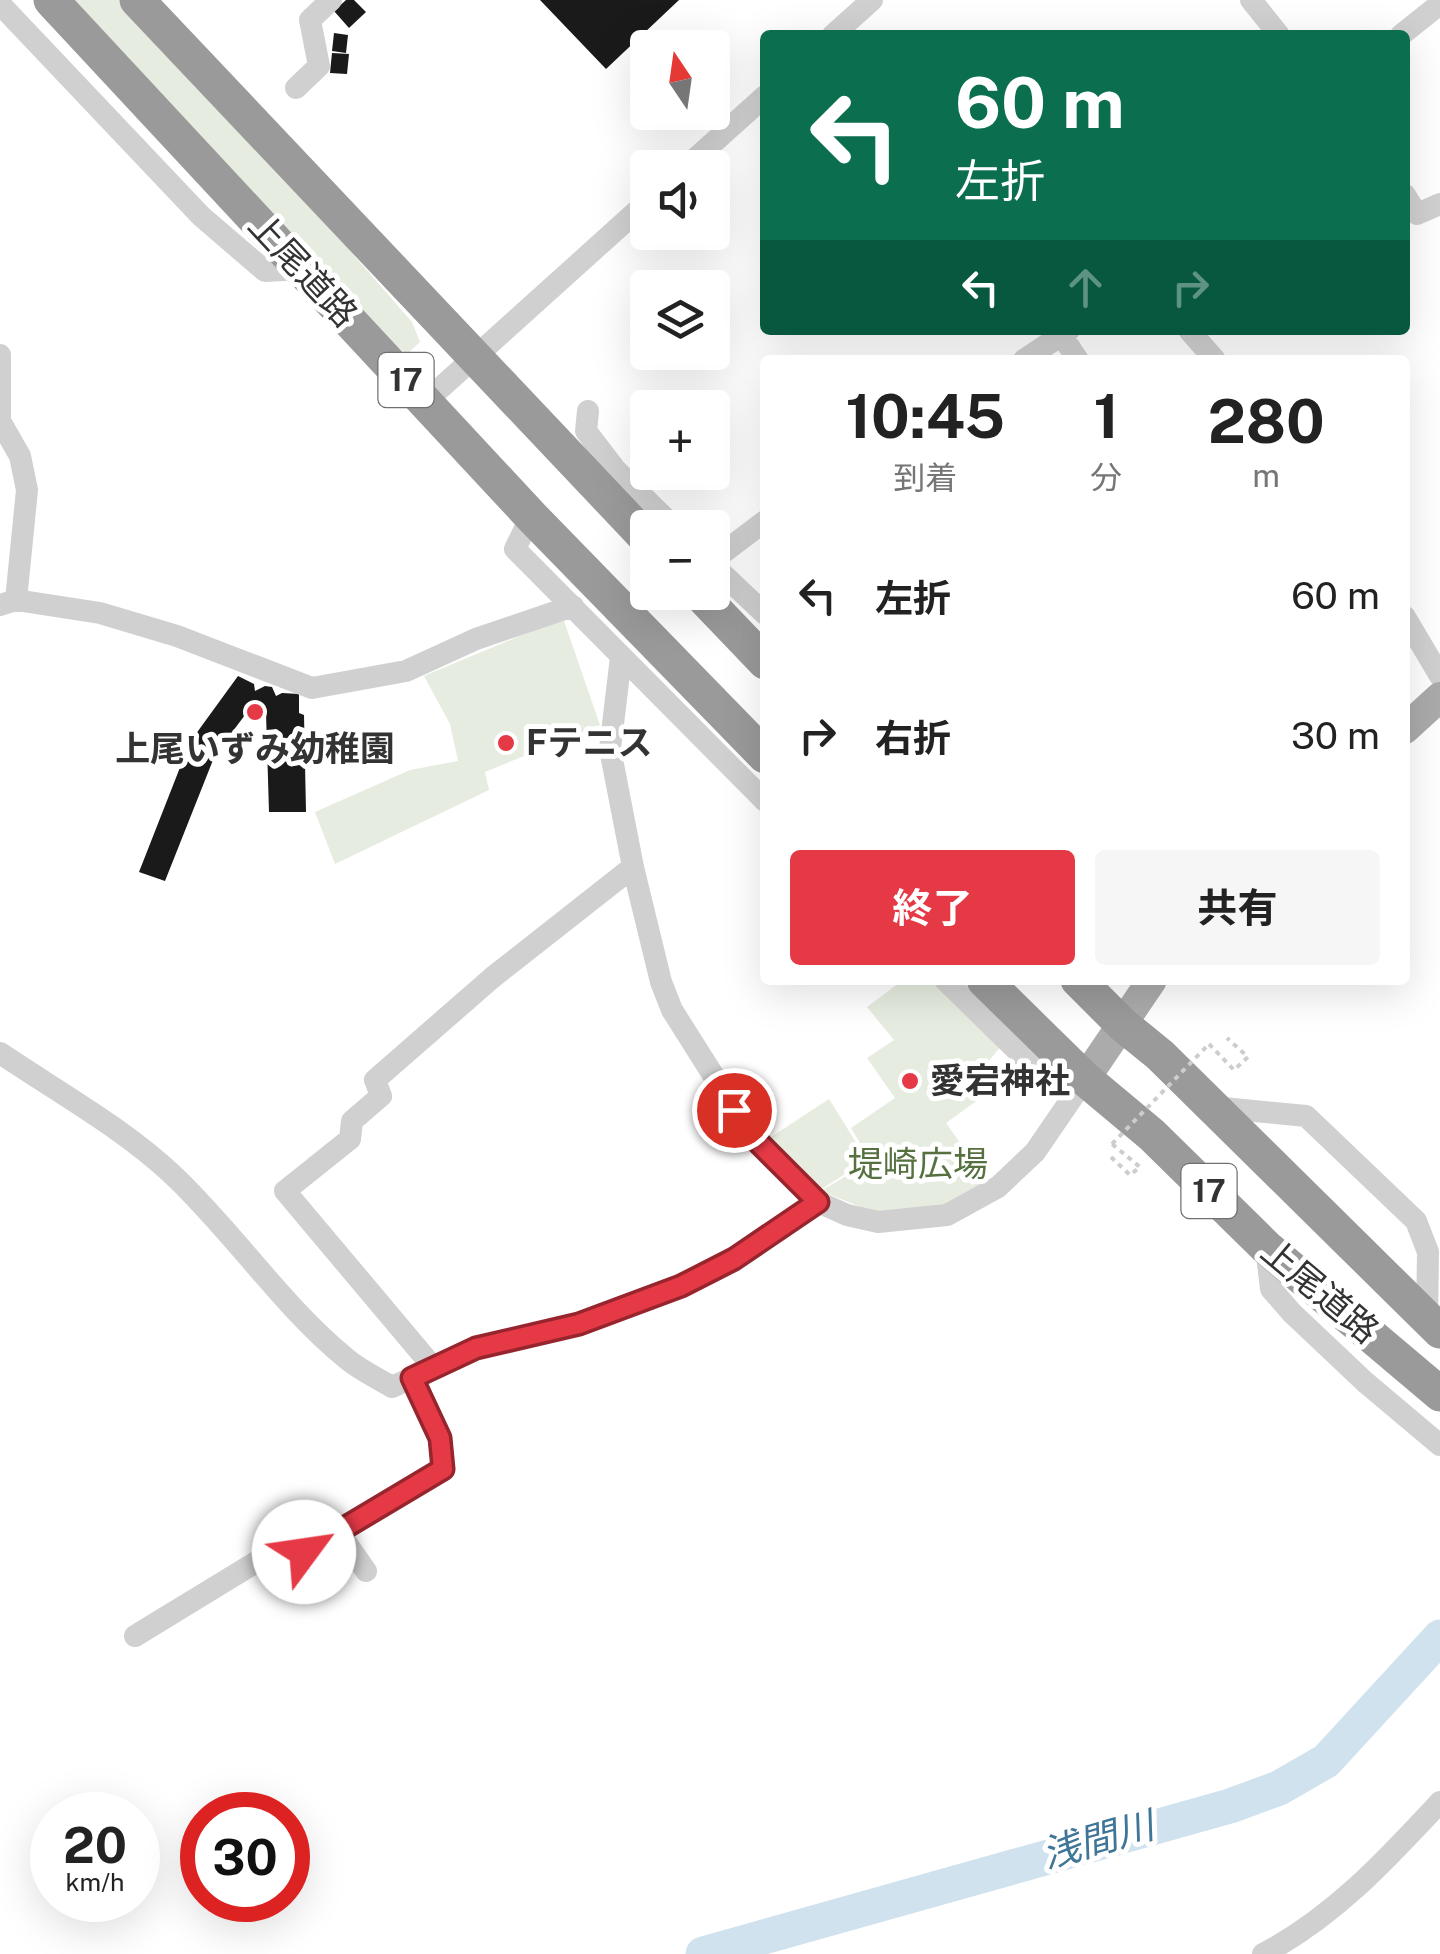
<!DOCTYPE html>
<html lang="ja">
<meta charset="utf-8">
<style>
:root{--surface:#fff;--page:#f6f6f6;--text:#222;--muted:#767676;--accent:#e63946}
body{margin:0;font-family:"Public Sans","Noto Sans JP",sans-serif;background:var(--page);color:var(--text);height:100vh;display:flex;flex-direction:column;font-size:38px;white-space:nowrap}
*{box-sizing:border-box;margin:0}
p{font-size:32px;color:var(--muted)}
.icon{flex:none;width:55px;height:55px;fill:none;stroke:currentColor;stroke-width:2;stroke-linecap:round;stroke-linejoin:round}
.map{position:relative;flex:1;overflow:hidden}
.drawer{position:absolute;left:760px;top:355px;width:650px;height:630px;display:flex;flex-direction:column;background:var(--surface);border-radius:10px;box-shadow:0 10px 40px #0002}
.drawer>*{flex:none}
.banner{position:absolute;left:760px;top:30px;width:650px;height:305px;border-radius:10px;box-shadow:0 10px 40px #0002;background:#0b6e4f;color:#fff;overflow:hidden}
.needle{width:65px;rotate:347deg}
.buttons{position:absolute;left:630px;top:30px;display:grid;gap:20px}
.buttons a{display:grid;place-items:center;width:100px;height:100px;border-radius:10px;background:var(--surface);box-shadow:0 10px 40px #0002;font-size:50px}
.speed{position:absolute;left:30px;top:1792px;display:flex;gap:20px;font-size:50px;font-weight:700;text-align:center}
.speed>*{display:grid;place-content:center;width:130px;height:130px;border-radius:50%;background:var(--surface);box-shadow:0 10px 40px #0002;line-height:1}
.speed small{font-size:25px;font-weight:400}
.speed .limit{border:15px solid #d22;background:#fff;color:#111}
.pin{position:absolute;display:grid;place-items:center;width:85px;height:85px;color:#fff;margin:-42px;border:5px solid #fff;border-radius:50%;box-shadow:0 2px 10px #0007}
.me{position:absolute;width:110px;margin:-55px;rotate:59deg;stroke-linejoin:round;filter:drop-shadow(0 0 8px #0008)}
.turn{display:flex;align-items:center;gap:35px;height:210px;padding:0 30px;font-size:45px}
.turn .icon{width:130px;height:130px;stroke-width:2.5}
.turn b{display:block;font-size:70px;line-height:85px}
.lanes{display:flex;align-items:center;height:95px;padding:0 30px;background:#0003;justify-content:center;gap:50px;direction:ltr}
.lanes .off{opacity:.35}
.eta{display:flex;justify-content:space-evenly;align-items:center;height:170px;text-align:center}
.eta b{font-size:60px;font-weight:700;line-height:70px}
.action{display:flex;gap:20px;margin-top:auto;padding:20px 30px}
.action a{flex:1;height:115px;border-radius:10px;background:var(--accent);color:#fff;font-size:40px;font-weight:700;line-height:115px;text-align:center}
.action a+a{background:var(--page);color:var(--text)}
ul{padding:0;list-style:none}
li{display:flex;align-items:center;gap:30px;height:140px;padding:0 30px}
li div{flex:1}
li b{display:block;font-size:38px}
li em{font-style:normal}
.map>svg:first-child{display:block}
</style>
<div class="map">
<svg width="1440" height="1954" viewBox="0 0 1440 1954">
<rect width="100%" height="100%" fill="#fff"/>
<path fill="#e6ecdf" d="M68 0H122L308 195 357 259 412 322 420 342 407 354 385 339Z
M563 618 600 725 485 772 489 790 335 864 315 812 410 770 458 761 450 724 424 676Z
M903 980H934L1002 1045 977 1075 989 1092 946 1123 988 1182 935 1211 878 1214 821 1191 871 1161 851 1128 895 1098 867 1058 894 1040 867 1007Z
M829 1099 867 1160 820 1190 768 1139Z"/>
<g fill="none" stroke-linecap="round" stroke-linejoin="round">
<path stroke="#cfe2ee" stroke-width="35" d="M703 1954 1230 1806 1279 1788 1326 1761 1440 1637"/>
</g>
<path fill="#1a1a1a" d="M346 0H354L366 12 349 28 334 11Z
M540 0H679L606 69Z
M334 33 348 35 346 53 332 51Z
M332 53 349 54 347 74 330 73Z
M238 676 254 684 255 691 265 686 272 687 276 696 282 693 299 694V713L304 715 306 812H269L266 713 245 715 215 755 165 881 139 872 190 742Z"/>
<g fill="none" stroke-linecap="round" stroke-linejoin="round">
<path stroke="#cdcdcd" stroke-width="4" stroke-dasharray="5 5" stroke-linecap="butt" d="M1209 1044 1234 1070 1248 1057 1227 1038
M1111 1157 1130 1175 1140 1167 1112 1144"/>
<path stroke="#d0d0d0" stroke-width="22" d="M1251 0 1279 35
M0 4 201 216 265 271 302 269
M833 35 872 0
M1401 35 1440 4
M296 88 319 66 310 20 331 0
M685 168 765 96
M1405 195 1417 214 1440 204
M1189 330 1215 360
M1062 336 1078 360
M0 355V421L20 456 27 490 16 600
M1024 360 1069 330
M426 401 648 201
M588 411 586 431 615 469 675 528
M531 516 515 549 765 801
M712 561 765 521
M712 564 765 614
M0 605 16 600 100 613 177 636 312 688 406 671 476 639 573 606
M1405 617 1440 676
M621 657 610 749 633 867 661 982 672 1010 751 1135 818 1202 847 1215 878 1222 947 1215 998 1187 1035 1152 1085 1079
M945 980 1029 1062
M0 1053C58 1092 123 1128 174 1176 235 1234 282 1306 347 1359 360 1370 377 1378 392 1387L477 1348 579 1324 681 1285 734 1259 818 1202
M1213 1107 1306 1116 1416 1221 1428 1252 1427 1319
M1266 1247 1271 1289 1292 1313 1365 1382 1440 1445
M433 1367 285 1191 350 1139 352 1121 381 1096 375 1080 493 977 633 867
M338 1531 366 1571
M135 1636 271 1553 304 1552 443 1469 440 1438 412 1378
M1263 1954C1334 1917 1387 1859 1440 1802"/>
<path stroke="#ababab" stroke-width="30" d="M1405 729 1440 697
M1085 1079 1152 980"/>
<path stroke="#9a9a9a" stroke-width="35" d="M51 0 531 516 765 756
M137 0 648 540
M698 592 765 662
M984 980 1085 1079 1152 1135 1266 1247 1440 1394
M1078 980 1123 1025 1160 1055 1440 1331"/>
<path stroke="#cdcdcd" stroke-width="4" stroke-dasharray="5 5" stroke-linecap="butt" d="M1112 1144 1209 1044"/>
</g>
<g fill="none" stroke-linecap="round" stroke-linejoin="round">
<g stroke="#96252e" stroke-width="25">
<path id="route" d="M304 1552 443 1469 440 1438 412 1378 476 1348 579 1324 681 1286 734 1259 818 1202 751 1135 734 1110"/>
</g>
<use href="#route" stroke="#e63946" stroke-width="18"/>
</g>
<g fill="#e63946" stroke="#fff" stroke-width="4">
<circle cx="255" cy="712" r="10"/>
<circle cx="506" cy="743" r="10"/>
<circle cx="910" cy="1081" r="10"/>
</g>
<g text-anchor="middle" stroke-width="10" stroke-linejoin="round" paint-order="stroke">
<g fill="#fff" stroke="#707070" stroke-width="2.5">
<rect x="378.5" y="353" width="55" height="54" rx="8"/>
<rect x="1181.5" y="1164" width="55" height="54" rx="8"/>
</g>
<g font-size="32" font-weight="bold" fill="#333">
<text x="406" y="391">17</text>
<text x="1209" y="1202">17</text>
</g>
<g font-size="35" fill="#333" stroke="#fff">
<text transform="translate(303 270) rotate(47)" y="12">上尾道路</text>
<text transform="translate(1320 1291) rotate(40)" y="12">上尾道路</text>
</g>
<g font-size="35" font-weight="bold" fill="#333" stroke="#fff" text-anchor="start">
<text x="526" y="755">Fテニス</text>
<text x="255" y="761" text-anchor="middle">上尾いずみ幼稚園</text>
<text x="930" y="1093">愛宕神社</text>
</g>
<g font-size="35" fill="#56703f" stroke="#fff">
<text x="918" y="1176">堤崎広場</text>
</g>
<g font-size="38" font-style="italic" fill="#3f7597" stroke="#fff">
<text transform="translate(1098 1840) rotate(-16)" y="13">浅間川</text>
</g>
</g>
</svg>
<div class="buttons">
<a><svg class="needle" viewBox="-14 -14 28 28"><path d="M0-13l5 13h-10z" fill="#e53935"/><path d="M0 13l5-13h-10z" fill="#767676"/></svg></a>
<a><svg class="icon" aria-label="sound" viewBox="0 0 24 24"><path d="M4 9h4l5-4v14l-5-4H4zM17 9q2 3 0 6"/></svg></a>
<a><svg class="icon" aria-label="layers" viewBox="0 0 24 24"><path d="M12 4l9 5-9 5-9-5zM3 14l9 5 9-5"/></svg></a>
<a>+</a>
<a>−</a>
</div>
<div class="speed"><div>20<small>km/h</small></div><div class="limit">30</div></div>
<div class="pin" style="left:734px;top:1110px;background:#d93025"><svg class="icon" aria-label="arrive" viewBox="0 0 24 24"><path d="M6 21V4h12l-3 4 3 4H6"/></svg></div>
<svg class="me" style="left:304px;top:1552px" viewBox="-20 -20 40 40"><circle r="19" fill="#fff"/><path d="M0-13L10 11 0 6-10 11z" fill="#e63946"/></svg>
<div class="banner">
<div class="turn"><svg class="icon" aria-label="left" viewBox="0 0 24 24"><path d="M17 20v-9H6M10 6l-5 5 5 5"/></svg><div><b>60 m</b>左折</div></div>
<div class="lanes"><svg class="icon" aria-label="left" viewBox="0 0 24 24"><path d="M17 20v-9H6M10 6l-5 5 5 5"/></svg><svg class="icon off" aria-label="ahead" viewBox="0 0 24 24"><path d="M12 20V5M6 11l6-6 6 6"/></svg><svg class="icon off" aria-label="right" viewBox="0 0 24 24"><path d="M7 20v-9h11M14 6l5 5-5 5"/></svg></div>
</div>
<section class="drawer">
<div class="eta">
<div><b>10:45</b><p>到着</p></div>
<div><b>1</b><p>分</p></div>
<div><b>280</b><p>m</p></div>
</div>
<ul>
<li><svg class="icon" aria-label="left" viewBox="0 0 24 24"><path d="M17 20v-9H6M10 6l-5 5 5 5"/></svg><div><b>左折</b></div><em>60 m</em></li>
<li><svg class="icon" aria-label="right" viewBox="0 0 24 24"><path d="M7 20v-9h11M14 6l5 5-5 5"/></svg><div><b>右折</b></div><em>30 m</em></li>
</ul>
<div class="action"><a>終了</a><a>共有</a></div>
</section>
</div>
